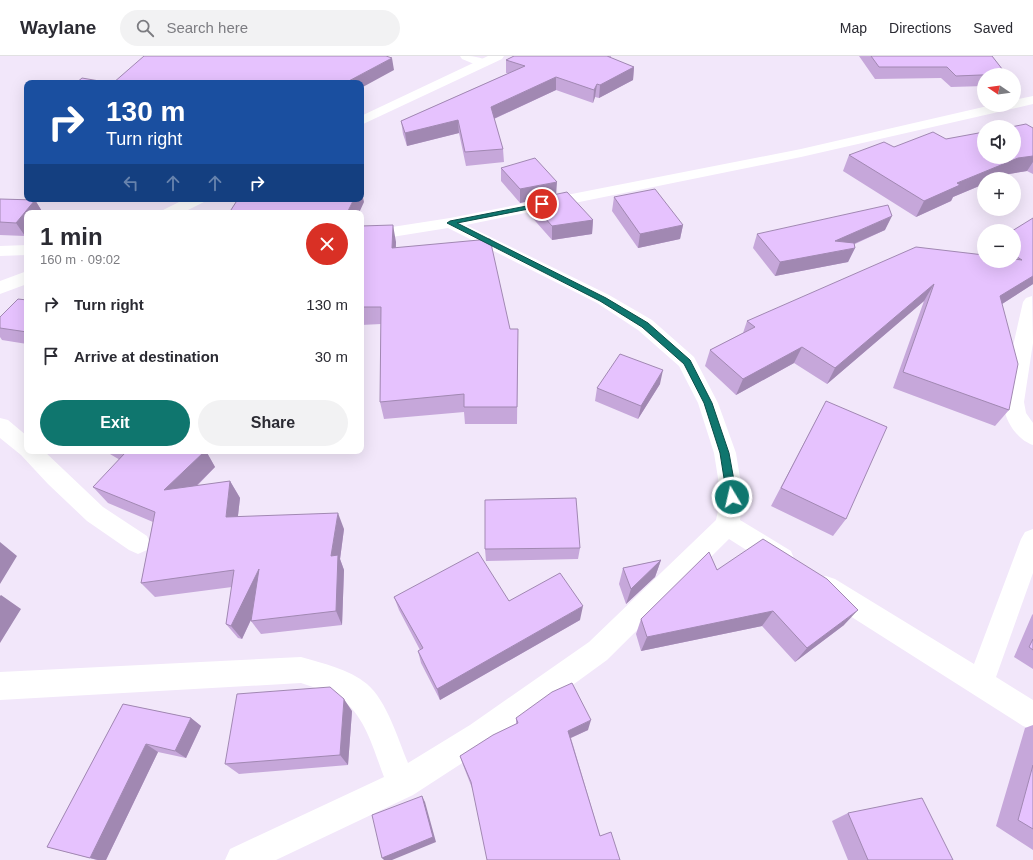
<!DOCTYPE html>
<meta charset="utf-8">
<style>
:root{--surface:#fff;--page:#f2f2f3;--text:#2b2b33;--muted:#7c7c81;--line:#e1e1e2;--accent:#0f766e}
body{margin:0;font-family:Arial,sans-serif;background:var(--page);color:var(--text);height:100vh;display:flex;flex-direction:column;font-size:15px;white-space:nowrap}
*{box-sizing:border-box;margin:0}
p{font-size:13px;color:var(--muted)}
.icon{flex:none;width:22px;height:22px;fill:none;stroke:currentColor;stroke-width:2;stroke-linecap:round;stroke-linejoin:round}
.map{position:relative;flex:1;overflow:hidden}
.drawer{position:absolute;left:24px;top:154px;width:340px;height:244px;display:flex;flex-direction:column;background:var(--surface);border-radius:8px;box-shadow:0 4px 16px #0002}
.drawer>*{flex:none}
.guide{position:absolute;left:24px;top:24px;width:340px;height:122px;border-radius:8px;box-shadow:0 4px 16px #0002;background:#1a4fa0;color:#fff;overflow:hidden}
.needle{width:26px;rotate:283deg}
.tools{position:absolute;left:977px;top:12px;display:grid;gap:8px}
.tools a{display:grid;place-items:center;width:44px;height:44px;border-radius:50%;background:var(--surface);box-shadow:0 4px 16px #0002;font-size:20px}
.pin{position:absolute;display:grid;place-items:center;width:34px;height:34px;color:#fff;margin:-17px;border:2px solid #fff;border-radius:50%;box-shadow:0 1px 4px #0007}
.me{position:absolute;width:44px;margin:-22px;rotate:351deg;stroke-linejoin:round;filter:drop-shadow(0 0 3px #0008)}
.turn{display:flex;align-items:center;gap:14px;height:84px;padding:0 16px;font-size:18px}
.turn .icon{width:52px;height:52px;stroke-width:2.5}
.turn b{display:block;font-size:28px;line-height:34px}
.lanes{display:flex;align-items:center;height:38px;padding:0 16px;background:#0003;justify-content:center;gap:20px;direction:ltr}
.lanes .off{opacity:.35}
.round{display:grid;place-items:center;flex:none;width:42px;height:42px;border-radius:21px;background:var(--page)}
.headline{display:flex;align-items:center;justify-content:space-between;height:68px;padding:0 16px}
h1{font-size:24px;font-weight:800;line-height:30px}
.cta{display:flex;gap:8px;margin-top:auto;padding:8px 16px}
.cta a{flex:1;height:46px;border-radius:24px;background:var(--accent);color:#fff;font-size:16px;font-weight:800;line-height:46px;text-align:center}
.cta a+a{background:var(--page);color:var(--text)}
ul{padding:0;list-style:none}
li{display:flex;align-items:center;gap:12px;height:52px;padding:0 16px}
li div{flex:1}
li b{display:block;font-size:15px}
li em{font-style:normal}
header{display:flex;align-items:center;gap:24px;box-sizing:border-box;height:56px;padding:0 20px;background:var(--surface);border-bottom:1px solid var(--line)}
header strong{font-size:19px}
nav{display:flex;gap:22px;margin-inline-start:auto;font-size:14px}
.search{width:280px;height:36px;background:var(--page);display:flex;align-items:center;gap:10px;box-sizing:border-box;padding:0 14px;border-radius:22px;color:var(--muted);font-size:15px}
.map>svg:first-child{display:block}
</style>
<header>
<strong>Waylane</strong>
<div class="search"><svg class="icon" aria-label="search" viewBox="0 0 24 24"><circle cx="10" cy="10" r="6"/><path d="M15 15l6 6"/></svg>Search here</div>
<nav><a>Map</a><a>Directions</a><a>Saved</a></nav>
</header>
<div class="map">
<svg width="1033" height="804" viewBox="0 0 1033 804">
<rect width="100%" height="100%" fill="#f2e7fa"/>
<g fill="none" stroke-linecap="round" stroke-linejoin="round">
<path fill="#fff" fill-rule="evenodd" d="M460 0C470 0 483 0 489 7L487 10H479L462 3Z
M1033 40V48L801 101 466 169 609 239 652 264 694 301 718 347 736 397 743 441 740 464 791 495 794 503 791 511 782 514 773 511 729 483 607 604 490 689 413 739 276 804H225L230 793 384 721C374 695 365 659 341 643 329 635 315 632 301 627L0 644V616L301 601C322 607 349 613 367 628 387 645 398 683 408 707L470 669 589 586 716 464 721 441 714 397 698 347 679 310 638 274 597 247 448 172 392 181H361V171H392L450 162 801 93 992 49H1014V44Z
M27 189V199L0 200V190Z
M1032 240 1033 287 1024 346 1026 357 1033 367V389C1019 385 1006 367 1004 352 1002 343 1005 333 1006 325 1011 298 1017 272 1023 246L1026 242Z
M0 362 8 364 27 380V395H44L103 451 147 480 150 487 147 494 138 498 129 494 87 465 48 428 21 399 0 382Z
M1033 473V517L996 621 1033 644V674L1023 670 817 539 813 531 817 523 826 520 835 523 974 608 1021 483 1025 476Z"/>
<path fill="#fff" fill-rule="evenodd" d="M488 0H504L502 3 361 69V60Z
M185 143H206L204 146 182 157H161L163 154Z
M27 215V228L0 238V225Z"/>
</g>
<path fill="#c6a7da" d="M514 0H611V2L634 11 633 24 599 42 595 41 593 47 556 34 494 63 503 93 504 106 466 110 459 77 407 90 403 78 401 65 509 17H506V4Z
M859 0H992L1006 18 1005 19H984V30L951 31 941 22 875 23Z
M1033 72V118L1027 115 1009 118 984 123V128L953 141 951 145 916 161 843 115 849 99 894 91 946 83Z
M501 112 556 138 593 164 592 178 552 184 529 158V145L520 147 501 125Z
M614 141 683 169 680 183 638 192 612 155Z
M0 143 35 144 43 157H27V178L25 180 0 179Z
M1033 162V228L1002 248 1009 354 995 370 893 332 924 245 827 328 794 307 736 339 705 310 710 294 743 277 747 265 1014 205V175Z
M361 170 396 186V192L510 273H518L517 368H465L464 356 384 363 380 346 381 268 361 269Z
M885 174 855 188V192L848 206 775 220 753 192 757 178Z
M27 244V288L2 284 0 281V261Z
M660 328 638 363 595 345 597 332Z
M816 364 846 463 833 480 771 450Z
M105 395H206L215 411 197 430 230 425 240 442 238 460 344 473 340 503 344 514 342 569 261 578 251 565V564L242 583 238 582 226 568 232 531 155 541 141 527 153 466 108 447 93 431 120 404Z
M580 492 578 503 486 505 485 493Z
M661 504 655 521 626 548 619 528 623 512Z
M717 514 844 569 795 606 762 570 641 595 636 578 641 563Z
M394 541 509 545 580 564 440 644 421 607 418 595 420 594 399 554Z
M1033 558V613L1014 601 1032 559Z
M123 648 191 662 201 670 186 702 158 696 106 804H97L47 791Z
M352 655 348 709 239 718 225 708Z
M516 662 588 674 571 682 600 780 620 804 472 732 463 709 460 700 516 668Z
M1033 669V794L996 770 1025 672Z
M848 757 953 804H848L832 765Z"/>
<path fill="#a188b2" d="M392 2 394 14 361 32V27H345Z
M634 11 633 24 599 42 600 29Z
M556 21V34L491 64V51Z
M597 28 595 41 593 47 594 34Z
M458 64 459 77 407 90 405 77Z
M1033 100V106L1027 115 1009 118 996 123H984V128L953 141 951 145 916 161 924 145 957 127 1018 102Z
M557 126 556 140 529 144V145L520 147V133Z
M361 132 364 146 359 157H347L354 143H361Z
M35 144 43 157H27V178L25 180 16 167Z
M892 160 885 174 835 196 855 192 848 206 775 220 780 206 835 185Z
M593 164 592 178 552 184V170Z
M393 169 396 186 395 210 392 192Z
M683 169 680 183 638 192 640 178Z
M1033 220V228L988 257 1000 240Z
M934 228 924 245 827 328 835 312Z
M802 291 794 307 736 339 743 323Z
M663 314 660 328 638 363 641 350Z
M205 395H206L215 411 176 450 164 434Z
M230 425 240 442 236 476 226 461Z
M338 457 344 473 340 503 344 514 342 569 336 555 331 500Z
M0 486 17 500 0 528Z
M661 504 655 521 626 548 631 533Z
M259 513 268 527 242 583 231 570Z
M1 539 21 553 0 587V540Z
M583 550 580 564 440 644 437 633Z
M858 554 844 569 795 606 807 592Z
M773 555 762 570 641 595 647 581Z
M344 643 352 655 348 709 340 699Z
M191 662 201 670 186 702 175 695Z
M591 664 588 674 566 684 568 675Z
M146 688 158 696 106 804H98L90 802Z
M422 740 425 746 436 786 392 804H384L382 802Z"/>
<path fill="#e6c2fe" stroke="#a188b2" d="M144 0H386L392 2 345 27H113Z
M514 0H607L634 11 600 29 597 28 594 34 556 21 491 51 503 93 465 96 458 64 405 77 401 65 525 10 506 4Z
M871 0H992L1006 18 956 20 947 11H879Z
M82 22 111 27H76Z
M1026 68 1033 72V100L1018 102 957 127 960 129 924 145 849 99 884 86 894 91 933 76 946 83 984 76V101H1014V71H1011Z
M535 102 557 126 520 133 501 112Z
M655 133 683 169 640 178 614 141Z
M567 136 593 164 552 170 529 144Z
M0 143 35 144 16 167 0 166Z
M238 143H354L347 157H229Z
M888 149 892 160 835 185 854 187 855 192 780 206 757 178Z
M1033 162V220L1000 240 1018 308 1009 354 903 316 934 228 835 312 802 291 743 323 710 294 755 271 747 265 916 191 984 199V205H1014V203L1022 204 1014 199V175H1012Z
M393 169 392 192 490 183 510 273H518L517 351H464V338L380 346 381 251H361V214L363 198H361V170Z
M18 243 27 244V276L0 272V261Z
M620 298 663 314 641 350 597 332Z
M826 345 887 371 846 463 781 432Z
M121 395H205L164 434 230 425 226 461 338 457 331 500 338 499 336 555 251 565 259 513 231 570 226 568 234 514 141 527 155 456 93 431 125 397Z
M576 442 580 492 485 493V444Z
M763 483 827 523 858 554 807 592 773 555 647 581 641 563 709 496 717 514Z
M478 496 509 545 560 517 583 550 437 633 418 595 423 592 394 541Z
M661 504 631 533 623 512Z
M1033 583V594L1029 591Z
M572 627 591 664 568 675 600 780 611 776 620 804H487L471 726 460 700 493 679 518 667 516 662 552 636Z
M330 631 344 643 340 699 225 708 237 638Z
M123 648 191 662 175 695 146 688 90 802 47 791Z
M1033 709V773L1018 764Z
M422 740 433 781 382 802 372 759Z
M922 742 953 804H868L848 757Z"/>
<path fill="#0f766e" stroke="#0a4d48" d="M542 147 545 148 544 150 457 167 606 242 648 267 690 304 712 347 729 397 737 441 735 444H729L727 441 720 397 704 347 684 308 642 271 600 245 447 167 450 165Z"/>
</svg>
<div class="tools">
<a><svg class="needle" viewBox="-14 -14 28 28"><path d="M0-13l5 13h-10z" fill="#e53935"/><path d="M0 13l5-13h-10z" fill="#7c7c81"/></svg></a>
<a><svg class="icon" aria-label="sound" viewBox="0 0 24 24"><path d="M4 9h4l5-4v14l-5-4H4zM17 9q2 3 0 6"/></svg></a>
<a>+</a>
<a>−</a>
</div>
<div class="pin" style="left:542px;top:148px;background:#d93025"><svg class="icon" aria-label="arrive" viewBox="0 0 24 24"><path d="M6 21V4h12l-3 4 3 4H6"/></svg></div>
<svg class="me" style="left:732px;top:441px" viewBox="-20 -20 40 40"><circle r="17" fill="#0f766e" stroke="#fff" stroke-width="3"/><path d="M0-11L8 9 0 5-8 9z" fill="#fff"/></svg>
<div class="guide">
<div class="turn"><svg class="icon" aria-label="right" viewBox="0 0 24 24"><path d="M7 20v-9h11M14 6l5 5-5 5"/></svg><div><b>130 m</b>Turn right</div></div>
<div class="lanes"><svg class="icon off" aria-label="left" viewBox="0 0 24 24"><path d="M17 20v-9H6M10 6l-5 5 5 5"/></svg><svg class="icon off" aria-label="ahead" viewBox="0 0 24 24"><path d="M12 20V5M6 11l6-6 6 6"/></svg><svg class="icon off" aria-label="ahead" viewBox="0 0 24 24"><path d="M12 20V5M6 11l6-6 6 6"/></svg><svg class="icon" aria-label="right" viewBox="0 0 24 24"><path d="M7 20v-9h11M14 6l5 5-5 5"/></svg></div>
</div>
<section class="drawer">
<div class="headline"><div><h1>1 min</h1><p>160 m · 09:02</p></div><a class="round" style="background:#d93025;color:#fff"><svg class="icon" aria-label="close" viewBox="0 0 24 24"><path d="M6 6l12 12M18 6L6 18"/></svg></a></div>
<ul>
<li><svg class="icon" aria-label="right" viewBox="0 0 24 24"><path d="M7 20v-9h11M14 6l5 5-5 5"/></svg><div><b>Turn right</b></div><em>130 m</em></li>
<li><svg class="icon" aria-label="arrive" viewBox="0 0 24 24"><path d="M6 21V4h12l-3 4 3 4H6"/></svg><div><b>Arrive at destination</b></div><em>30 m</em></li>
</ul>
<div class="cta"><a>Exit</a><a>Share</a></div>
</section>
</div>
